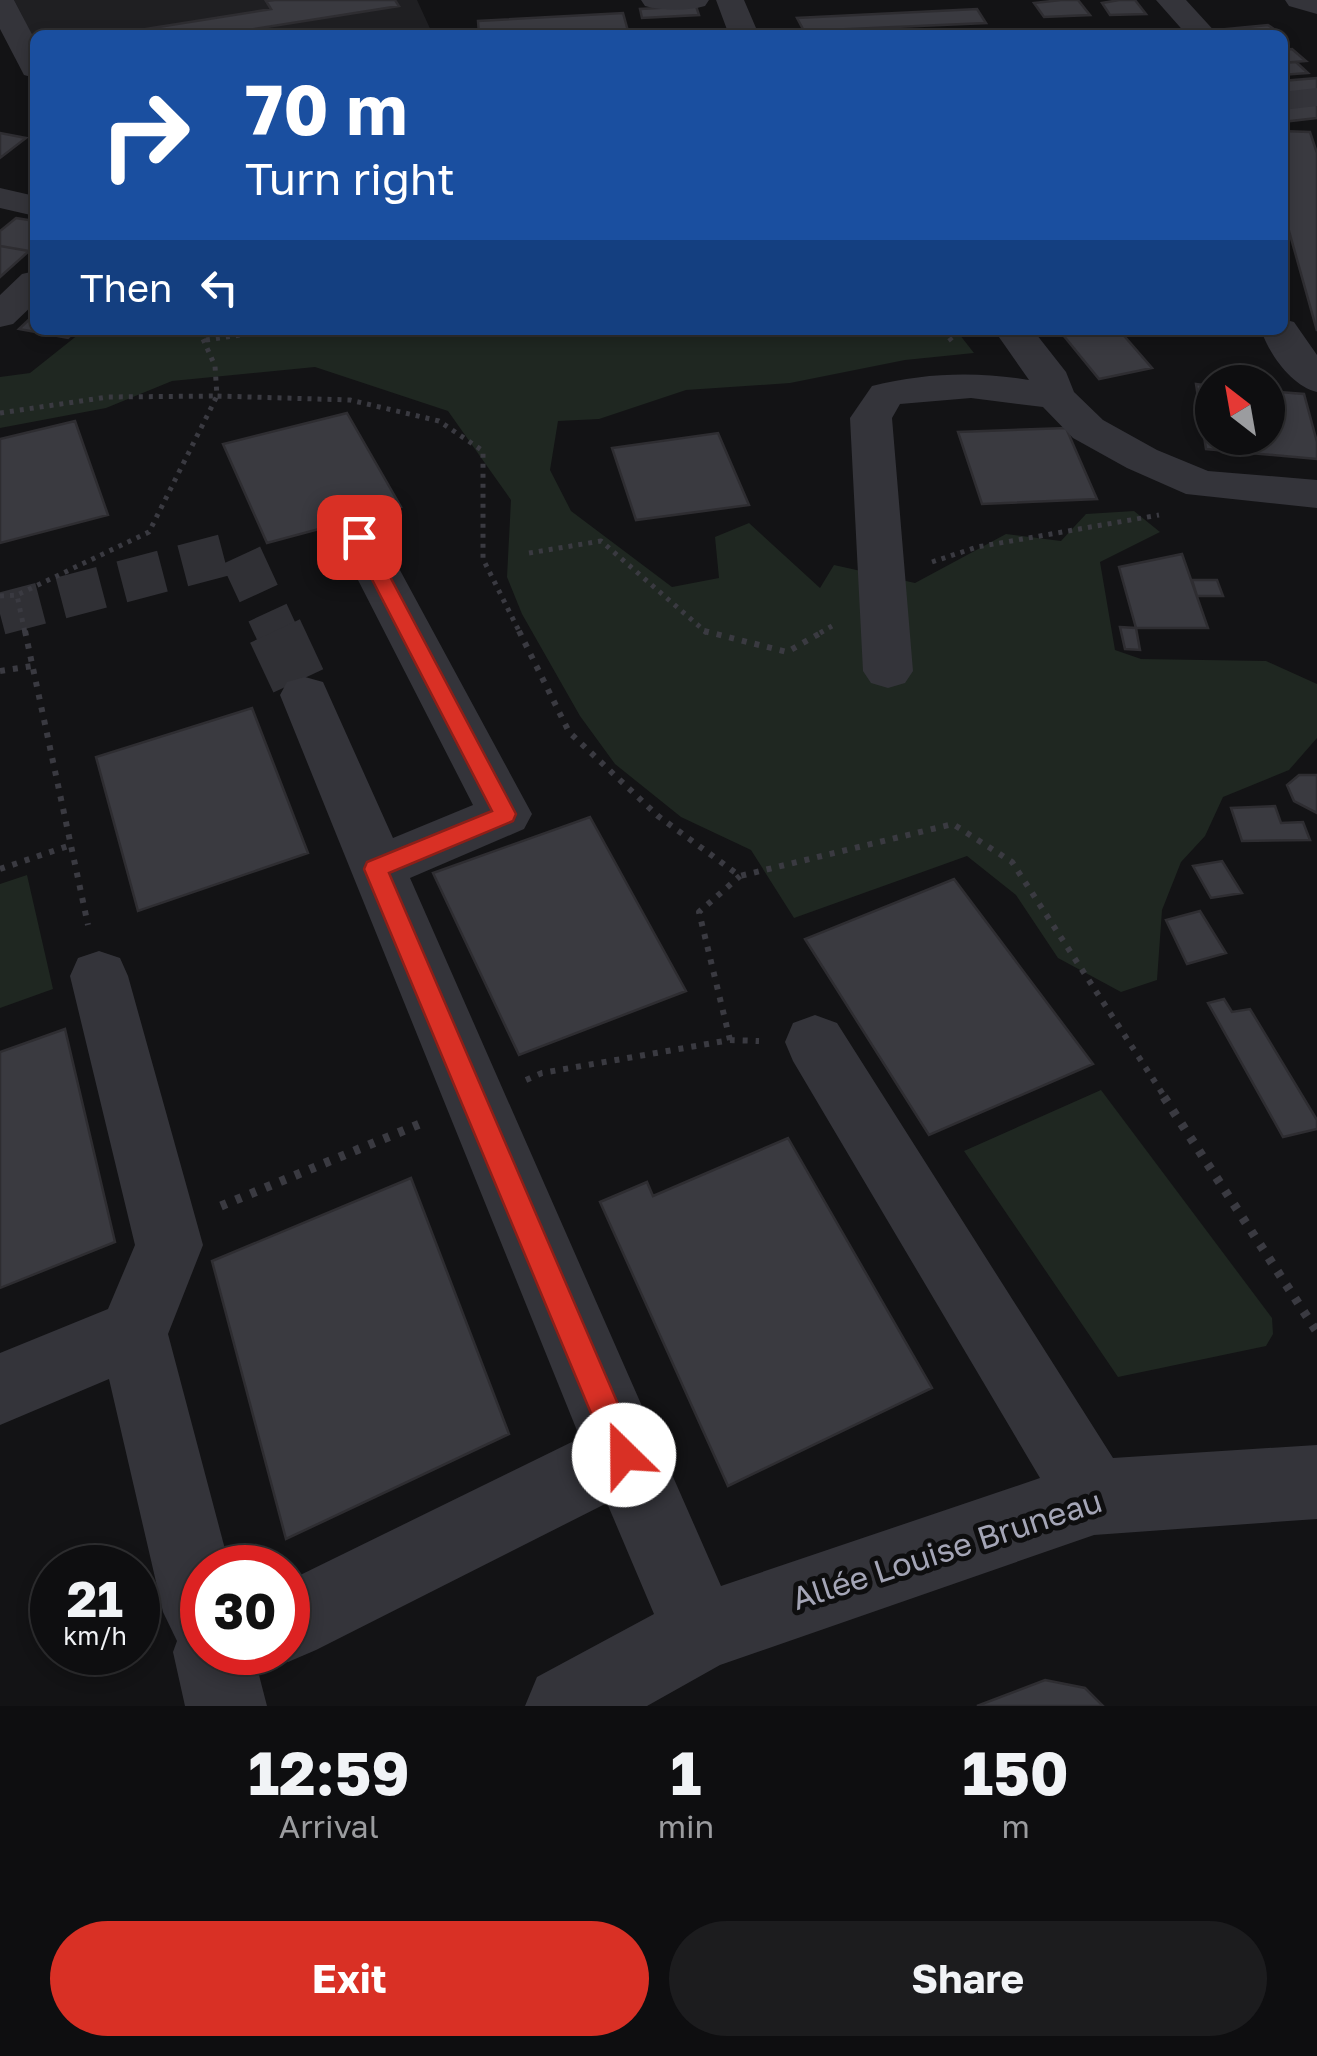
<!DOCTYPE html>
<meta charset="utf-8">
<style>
:root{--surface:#0e0e10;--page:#1c1c1e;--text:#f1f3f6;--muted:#9b9c9f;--line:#2e2e30;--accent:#d93025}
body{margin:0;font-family:"Golos Text",sans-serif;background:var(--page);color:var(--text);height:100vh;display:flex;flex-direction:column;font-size:38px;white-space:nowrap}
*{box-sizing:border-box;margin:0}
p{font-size:32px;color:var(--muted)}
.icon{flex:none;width:55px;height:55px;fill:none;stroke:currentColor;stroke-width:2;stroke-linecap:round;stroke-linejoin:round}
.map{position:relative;height:1706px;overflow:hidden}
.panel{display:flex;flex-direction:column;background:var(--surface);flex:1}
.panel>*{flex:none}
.banner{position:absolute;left:30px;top:30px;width:1258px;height:305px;border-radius:15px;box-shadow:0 5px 15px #0003,0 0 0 2px var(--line);background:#1a4fa0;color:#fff;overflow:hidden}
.needle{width:65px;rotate:329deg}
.fabs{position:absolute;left:1195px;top:365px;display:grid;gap:20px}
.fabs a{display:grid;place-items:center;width:90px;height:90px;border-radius:50%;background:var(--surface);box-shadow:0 5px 15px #0003,0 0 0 2px var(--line);font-size:50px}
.speed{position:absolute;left:30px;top:1545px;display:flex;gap:20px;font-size:50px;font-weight:700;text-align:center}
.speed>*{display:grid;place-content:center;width:130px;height:130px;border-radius:50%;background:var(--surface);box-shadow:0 5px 15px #0003,0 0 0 2px var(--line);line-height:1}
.speed small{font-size:25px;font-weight:400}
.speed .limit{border:15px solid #d22;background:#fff;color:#111}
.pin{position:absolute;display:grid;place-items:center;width:85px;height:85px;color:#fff;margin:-42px;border-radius:20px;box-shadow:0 5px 15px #0006}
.me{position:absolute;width:110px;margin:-55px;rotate:337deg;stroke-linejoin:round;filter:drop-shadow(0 0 8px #0008)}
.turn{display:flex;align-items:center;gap:35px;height:210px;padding:0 50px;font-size:45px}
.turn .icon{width:130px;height:130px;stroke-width:2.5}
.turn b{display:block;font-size:70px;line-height:85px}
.then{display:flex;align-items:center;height:95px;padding:0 50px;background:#0003;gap:20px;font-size:38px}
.eta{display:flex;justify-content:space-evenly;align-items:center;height:170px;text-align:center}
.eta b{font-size:60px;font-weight:700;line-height:70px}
.cta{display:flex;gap:20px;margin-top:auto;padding:20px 50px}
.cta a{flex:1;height:115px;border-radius:60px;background:var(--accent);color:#fff;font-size:40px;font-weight:700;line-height:115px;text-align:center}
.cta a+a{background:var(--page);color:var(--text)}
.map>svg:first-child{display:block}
</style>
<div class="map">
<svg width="1317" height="1706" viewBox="0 0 1317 1706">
<rect width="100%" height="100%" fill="#131315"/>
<path fill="#1f1f22" d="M14 0H417L433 35H35V41Z"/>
<path fill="#1f2721" d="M84 330H956L974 353 905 360 790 383 686 390 599 419 558 421 550 470 571 511 672 587 719 578 715 537 749 523 820 588 834 565 915 583 1006 534 1061 541 1086 514 1134 511 1160 532 1100 562 1115 650 1141 659 1266 661 1317 684V738L1289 770 1223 797 1205 836 1181 862 1162 910 1157 980 1121 992 1058 958 1016 895 967 856 794 918 751 850 681 817 615 764 580 716 522 614 507 577 511 500 448 411 315 367 172 381 106 408 0 428V377L30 373Z
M27 875 53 989 0 1008V884Z
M1101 1090 1272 1318 1273 1334 1266 1346 1118 1377 964 1151Z"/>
<path fill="#3a3a40" stroke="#2e2d31" stroke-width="2.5" d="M275 0H395L399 6 217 35H108L271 9 266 1Z
M1061 0H1078L1090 15 1044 17 1034 3Z
M1119 0H1135L1146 14 1110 15 1102 3Z
M696 6 699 15 642 18 640 9Z
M977 9 986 23 804 31 797 18Z
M623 13 628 31 479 35 478 21Z
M1268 25 1281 34 1234 35 1227 29Z
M1292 49 1306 61 1282 63V50Z
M1296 62 1308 73 1282 75V63Z
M1317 78V90L1282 94V81Z
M1317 104V118L1282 122V108Z
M1282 131 1310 132 1317 153V331L1282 206Z
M0 133 26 138 0 158Z
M16 218 35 221V246L29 251 0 246V231Z
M0 246 29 251 0 277Z
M35 314V330H76L68 338 19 329Z
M1059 330H1119L1152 368 1099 379Z
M1196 384 1212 386V438H1268V391L1304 394 1317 442V459L1206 449Z
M347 413 401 507 267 543 223 444Z
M75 421 108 515 0 543V439Z
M1066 428 1097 499 982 504 958 432Z
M718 433 749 505 636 520 612 448Z
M1182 554 1208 628H1136L1119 567Z
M1192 580H1217L1223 596H1197Z
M1120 627 1136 628 1140 650 1125 649Z
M252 708 308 853 138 911 96 757Z
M1299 775H1317V813L1294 801 1287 785Z
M1275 806 1281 823 1303 822 1310 840 1242 841 1231 808Z
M590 817 686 991 519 1055 433 873Z
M1222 861 1242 893 1211 898 1193 866Z
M954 879 1093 1064 929 1135 805 939Z
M1200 911 1226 953 1187 964 1166 920Z
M1224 999 1232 1012 1250 1009 1317 1120V1129L1283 1137 1208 1003Z
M65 1029 115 1242 0 1288V1052Z
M788 1138 932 1388 728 1486 600 1202 647 1182 653 1196Z
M411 1178 509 1434 286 1539 212 1261Z
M1045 1680 1085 1688 1103 1706H977Z"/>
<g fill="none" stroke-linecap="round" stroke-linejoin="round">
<path stroke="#303035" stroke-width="42" stroke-dasharray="42 21" stroke-linecap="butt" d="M0 614 239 551 277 633"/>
<path stroke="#303035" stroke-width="55" stroke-dasharray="55 28" stroke-linecap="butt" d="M275 631 305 695"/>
<path stroke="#3a3a41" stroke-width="5" stroke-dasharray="4 6" stroke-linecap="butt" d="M199 330 215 366 217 396 350 400 439 421 483 451V559L520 633
M943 330 955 345
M206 340 275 330
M0 413 108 397 217 396 149 532 17 595 25 633
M529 553 601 541 707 633
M932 562 977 547 1159 515
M0 596 17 595
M820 633 832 626"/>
<path stroke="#3a3a41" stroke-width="6" stroke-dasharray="5 8" stroke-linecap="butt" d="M25 631 88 925
M519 631 569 732 658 816 740 876 953 824 1012 862 1166 1099
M704 631 787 652 824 631
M0 671 32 666
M0 869 71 845
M730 1040 699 912 740 876
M526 1080 542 1073 730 1040 759 1041"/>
<path stroke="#3a3a41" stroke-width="9" stroke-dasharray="6 10" stroke-linecap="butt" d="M1164 1097 1317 1332
M221 1206 422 1123"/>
<path fill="#34343a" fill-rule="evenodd" d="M0 0H14L35 40V78L24 75 0 29Z
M641 0H709L705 6C687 11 663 11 645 6Z
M716 0H744L759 35H729Z
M1156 0H1186L1218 35H1187Z
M1285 0H1317V14L1289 6Z
M1317 88V106L1282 110V92Z
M0 188 35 196V216L0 208Z
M35 271V303L13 324 0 327V295L22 274Z
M1282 319 1294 322 1317 355V392C1292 386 1269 354 1261 330H1282Z
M994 330H1033L1066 372 1074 392 1103 420 1157 450 1208 471 1317 480V508L1186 494 1127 468 1073 438 1043 407 971 398 900 404 892 418 913 671 905 683 888 688 871 683 863 671 850 418 872 386C924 373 975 371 1029 380Z
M359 522 375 527 382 537 532 814 524 829 410 878 721 1586 1040 1478 793 1061 785 1042 793 1023 815 1015 837 1023 1113 1458 1317 1445V1519L1094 1535 720 1665 647 1706H525L537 1677 654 1614 607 1503 316 1650 288 1662 266 1652H288V1581L580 1438 280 695 287 682 305 677 323 682 393 838 473 805 336 537 343 527Z
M99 951 120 958 128 976 203 1245 168 1334 230 1568H202V1652H253L267 1706H185L173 1652 177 1641 163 1612 109 1379 0 1425V1353L108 1309 135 1245 70 976 78 958Z"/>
</g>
<path fill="#d93025" stroke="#8d1f18" stroke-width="2.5" d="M359 531 369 537 516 814 513 821 389 873 640 1455 635 1466 624 1470 613 1466 364 869 367 862 492 811 350 537Z"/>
<g text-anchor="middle" stroke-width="10" stroke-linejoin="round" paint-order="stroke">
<g font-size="32" fill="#a4a5b6" stroke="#0e0e0f">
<text transform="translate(947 1550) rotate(-18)" y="11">Allée Louise Bruneau</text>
</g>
</g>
</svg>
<div class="fabs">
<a><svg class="needle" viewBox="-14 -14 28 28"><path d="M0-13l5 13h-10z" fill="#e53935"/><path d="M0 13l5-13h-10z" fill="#9b9c9f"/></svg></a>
</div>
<div class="speed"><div>21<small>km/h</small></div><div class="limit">30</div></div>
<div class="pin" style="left:359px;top:537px;background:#d93025"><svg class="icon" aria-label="arrive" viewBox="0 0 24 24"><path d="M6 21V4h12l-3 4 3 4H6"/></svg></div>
<svg class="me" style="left:624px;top:1455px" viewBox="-20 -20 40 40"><circle r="19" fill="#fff"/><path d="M0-13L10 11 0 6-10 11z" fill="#d93025"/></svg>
<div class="banner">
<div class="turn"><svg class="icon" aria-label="right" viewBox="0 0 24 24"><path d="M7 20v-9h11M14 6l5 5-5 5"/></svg><div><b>70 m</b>Turn right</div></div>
<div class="then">Then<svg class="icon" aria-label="left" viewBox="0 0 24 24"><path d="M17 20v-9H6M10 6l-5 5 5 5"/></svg></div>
</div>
</div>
<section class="panel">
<div class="eta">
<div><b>12:59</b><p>Arrival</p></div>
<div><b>1</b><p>min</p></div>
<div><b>150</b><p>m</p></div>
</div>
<div class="cta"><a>Exit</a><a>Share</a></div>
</section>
